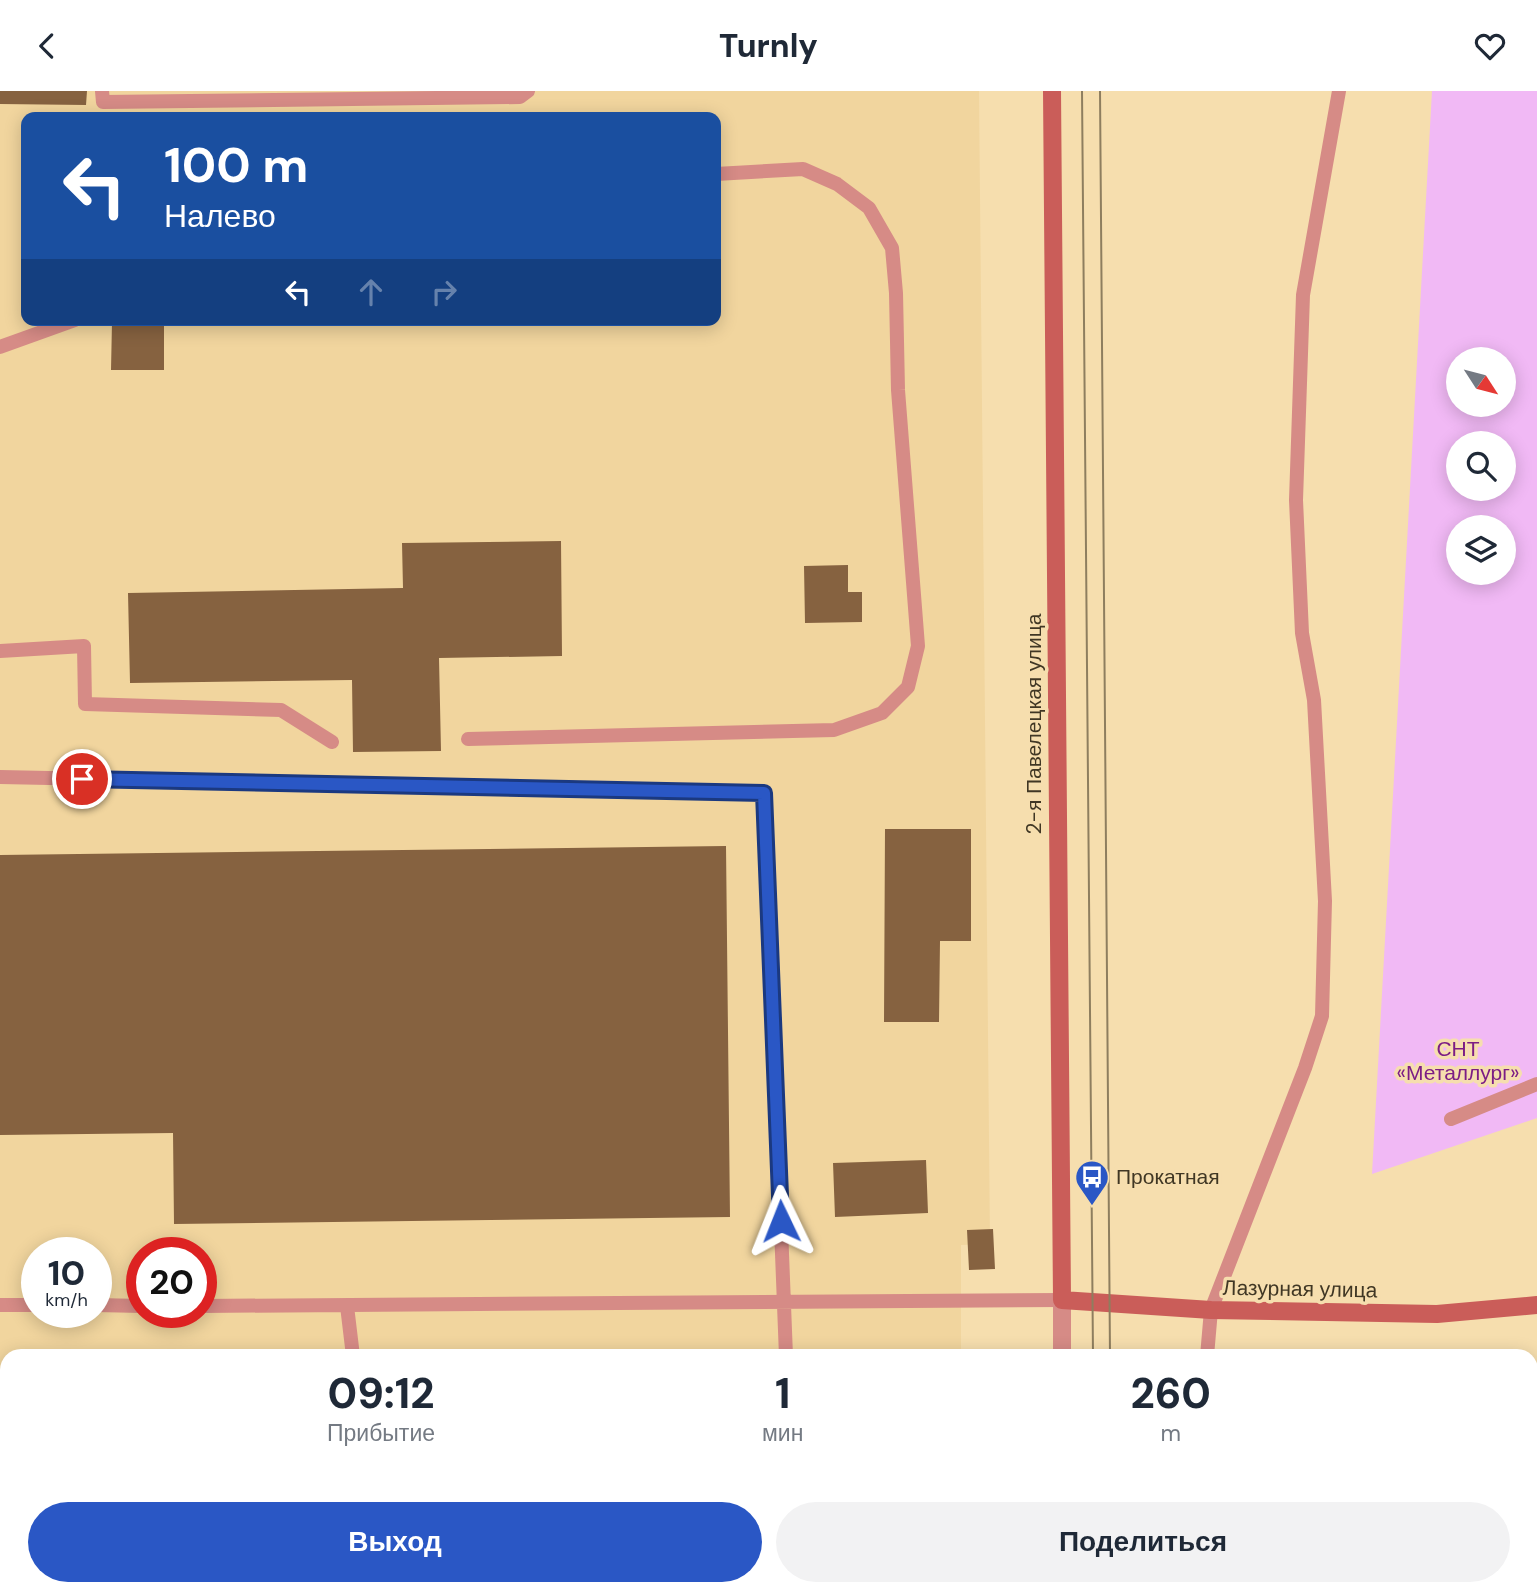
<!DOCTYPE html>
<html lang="ru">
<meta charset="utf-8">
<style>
:root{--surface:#fff;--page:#f2f2f3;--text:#1f2937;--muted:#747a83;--accent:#2a57c5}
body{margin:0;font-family:"DM Sans",sans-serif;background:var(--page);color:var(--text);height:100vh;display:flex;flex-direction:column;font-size:26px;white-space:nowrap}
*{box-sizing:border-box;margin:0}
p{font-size:23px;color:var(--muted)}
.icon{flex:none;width:38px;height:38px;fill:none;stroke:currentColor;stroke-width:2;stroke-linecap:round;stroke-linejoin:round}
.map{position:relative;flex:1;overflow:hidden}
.sheet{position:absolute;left:0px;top:1258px;width:1538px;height:247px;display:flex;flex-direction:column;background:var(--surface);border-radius:21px 21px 0 0;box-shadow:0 4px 18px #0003}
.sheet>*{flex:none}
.hud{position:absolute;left:21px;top:21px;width:700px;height:214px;border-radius:14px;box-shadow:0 4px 18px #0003;background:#1a4fa0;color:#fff;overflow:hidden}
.needle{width:46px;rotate:126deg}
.controls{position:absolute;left:1446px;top:256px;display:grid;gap:14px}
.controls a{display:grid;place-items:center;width:70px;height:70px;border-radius:50%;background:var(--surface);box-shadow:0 4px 18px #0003;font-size:35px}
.speed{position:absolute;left:21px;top:1146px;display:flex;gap:14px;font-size:35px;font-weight:700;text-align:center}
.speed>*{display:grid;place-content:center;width:91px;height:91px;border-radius:50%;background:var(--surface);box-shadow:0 4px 18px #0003;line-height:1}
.speed small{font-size:18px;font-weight:400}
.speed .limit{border:10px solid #d22;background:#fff;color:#111}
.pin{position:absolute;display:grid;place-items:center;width:60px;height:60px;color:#fff;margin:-30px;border:4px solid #fff;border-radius:50%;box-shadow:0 2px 7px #0007}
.me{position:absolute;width:77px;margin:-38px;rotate:358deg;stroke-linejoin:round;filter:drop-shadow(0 0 5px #0008)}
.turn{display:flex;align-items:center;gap:24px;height:147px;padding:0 28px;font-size:32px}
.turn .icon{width:91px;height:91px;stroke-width:2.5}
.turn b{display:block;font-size:49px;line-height:60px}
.lanes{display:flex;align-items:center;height:66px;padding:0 28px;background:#0003;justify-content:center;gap:35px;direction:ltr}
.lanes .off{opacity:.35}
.eta{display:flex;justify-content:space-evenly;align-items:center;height:119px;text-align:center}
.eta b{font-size:42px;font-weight:800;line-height:49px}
.cta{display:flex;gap:14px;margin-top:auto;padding:14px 28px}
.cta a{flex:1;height:80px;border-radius:42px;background:var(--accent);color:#fff;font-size:28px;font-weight:800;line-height:80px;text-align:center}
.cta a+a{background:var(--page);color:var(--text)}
header{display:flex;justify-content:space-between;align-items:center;height:91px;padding:0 28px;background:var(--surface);font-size:32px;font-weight:800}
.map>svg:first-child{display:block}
</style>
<header><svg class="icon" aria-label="back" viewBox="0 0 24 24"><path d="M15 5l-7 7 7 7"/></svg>Turnly<svg class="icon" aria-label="heart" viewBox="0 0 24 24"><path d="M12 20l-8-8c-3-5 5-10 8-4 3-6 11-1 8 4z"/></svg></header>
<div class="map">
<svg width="1537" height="1504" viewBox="0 0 1537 1504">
<rect width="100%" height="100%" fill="#f6deae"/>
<path fill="#f1d59e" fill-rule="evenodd" d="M0 0H979L990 1153 961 1154V1265H7V1498H962V1503L990 1502V1504H0ZM26 26H716V229H26ZM37 1162H96V1222H37ZM142 1162H201V1222H142Z
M1537 1341V1504H1331L1332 1498H1531V1343Z"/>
<path fill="#f1b9f5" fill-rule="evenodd" d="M1432 0H1537V1027L1372 1083ZM1458 268H1503V313H1458ZM1458 352H1503V397H1458ZM1458 436H1503V481H1458Z"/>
<path fill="#866240" d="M0 0H87L86 14 0 13Z
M112 231H164V279H111Z
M561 450 562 565 439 567 441 660 353 661 352 589 130 592 128 502 403 497 402 452Z
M848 474V501H862V531L805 532 804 475Z
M885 738H971V850H940L939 931H884Z
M726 755 730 1126 174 1133 173 1042 0 1044V764Z
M926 1069 928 1122 835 1126 833 1072Z
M993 1138 995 1178 969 1179 967 1139Z
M833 1262H913V1265H833Z
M1537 1353V1424L1531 1426V1355Z"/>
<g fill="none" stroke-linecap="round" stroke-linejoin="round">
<path stroke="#d68b86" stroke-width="14" d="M102 0 103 11 520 6 528 0
M0 256 75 229
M0 560 84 555 85 613 281 619 332 651
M468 648 834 639 882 622 908 596 918 555 898 299 896 202 892 157 869 117 837 93 803 78 716 83
M0 686 764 702 786 1265
M1451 1028 1537 993
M0 1214H37
M96 1214 142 1215
M201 1215 1062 1209
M347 1215 353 1265
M1207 1265 1211 1219 1305 977 1322 925 1325 810 1314 609 1302 542 1296 409 1303 204 1339 0
M1206 1504V1498"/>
<path stroke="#d68b86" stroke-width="18" d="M1062 1265V1209
M1060 1504V1498"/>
<path stroke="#ca5d59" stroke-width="18" d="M1052 0 1062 1209 1211 1219 1437 1223 1537 1214"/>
<path stroke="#8e7e5f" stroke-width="2" d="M1082 0 1093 1265
M1100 0 1110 1265
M1094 1498V1504
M1112 1498V1504"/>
</g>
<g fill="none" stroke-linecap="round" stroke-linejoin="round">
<g stroke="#1b3980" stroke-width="18">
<path id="route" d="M82 688 764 702 781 1130"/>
</g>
<use href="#route" stroke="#2a57c5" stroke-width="12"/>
</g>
<defs>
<g id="bus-pin" transform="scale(1.75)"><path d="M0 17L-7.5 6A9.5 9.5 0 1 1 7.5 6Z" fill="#2a57c5" stroke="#f6deae"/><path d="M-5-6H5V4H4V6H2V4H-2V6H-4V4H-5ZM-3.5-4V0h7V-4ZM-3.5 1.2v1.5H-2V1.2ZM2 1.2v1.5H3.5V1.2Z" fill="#fff"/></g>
</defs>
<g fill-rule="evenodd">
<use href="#bus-pin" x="1092" y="1086"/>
</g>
<g text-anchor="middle" stroke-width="7" stroke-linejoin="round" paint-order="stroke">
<g font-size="21" fill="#403724" stroke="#f6deae">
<text transform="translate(1034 633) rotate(-90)" y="7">2-я Павелецкая улица</text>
<text transform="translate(1300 1198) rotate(1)" y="7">Лазурная улица</text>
</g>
<g font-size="21" fill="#7c1d85" stroke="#f6deae">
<text x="1458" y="965">СНТ<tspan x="1458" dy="24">«Металлург»</tspan></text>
</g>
<g font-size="21" fill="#403724" stroke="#f6deae" text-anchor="start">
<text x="1116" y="1093">Прокатная</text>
</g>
</g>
</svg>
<div class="controls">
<a><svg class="needle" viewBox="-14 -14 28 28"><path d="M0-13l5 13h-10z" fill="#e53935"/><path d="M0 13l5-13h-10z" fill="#747a83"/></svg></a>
<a><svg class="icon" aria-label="search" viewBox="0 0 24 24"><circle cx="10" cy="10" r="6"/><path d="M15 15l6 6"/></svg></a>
<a><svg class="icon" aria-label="layers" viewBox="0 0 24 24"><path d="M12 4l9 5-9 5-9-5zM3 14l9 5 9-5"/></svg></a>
</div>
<div class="speed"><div>10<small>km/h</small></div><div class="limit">20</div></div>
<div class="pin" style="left:82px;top:688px;background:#d93025"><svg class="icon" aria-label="arrive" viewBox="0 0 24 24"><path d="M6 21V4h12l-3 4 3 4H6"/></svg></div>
<svg class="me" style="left:781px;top:1130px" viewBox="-20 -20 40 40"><path d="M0-17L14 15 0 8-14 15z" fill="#2a57c5" stroke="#fff" stroke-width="4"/></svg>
<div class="hud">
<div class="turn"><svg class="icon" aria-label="left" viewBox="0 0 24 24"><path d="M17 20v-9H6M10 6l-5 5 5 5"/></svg><div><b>100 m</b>Налево</div></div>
<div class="lanes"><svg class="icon" aria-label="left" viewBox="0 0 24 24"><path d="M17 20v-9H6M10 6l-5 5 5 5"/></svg><svg class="icon off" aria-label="ahead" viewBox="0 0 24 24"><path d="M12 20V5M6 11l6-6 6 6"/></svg><svg class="icon off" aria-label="right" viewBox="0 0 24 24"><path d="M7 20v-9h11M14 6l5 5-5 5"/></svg></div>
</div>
<section class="sheet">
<div class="eta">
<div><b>09:12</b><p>Прибытие</p></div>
<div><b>1</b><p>мин</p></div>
<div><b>260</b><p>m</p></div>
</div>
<div class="cta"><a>Выход</a><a>Поделиться</a></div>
</section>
</div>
